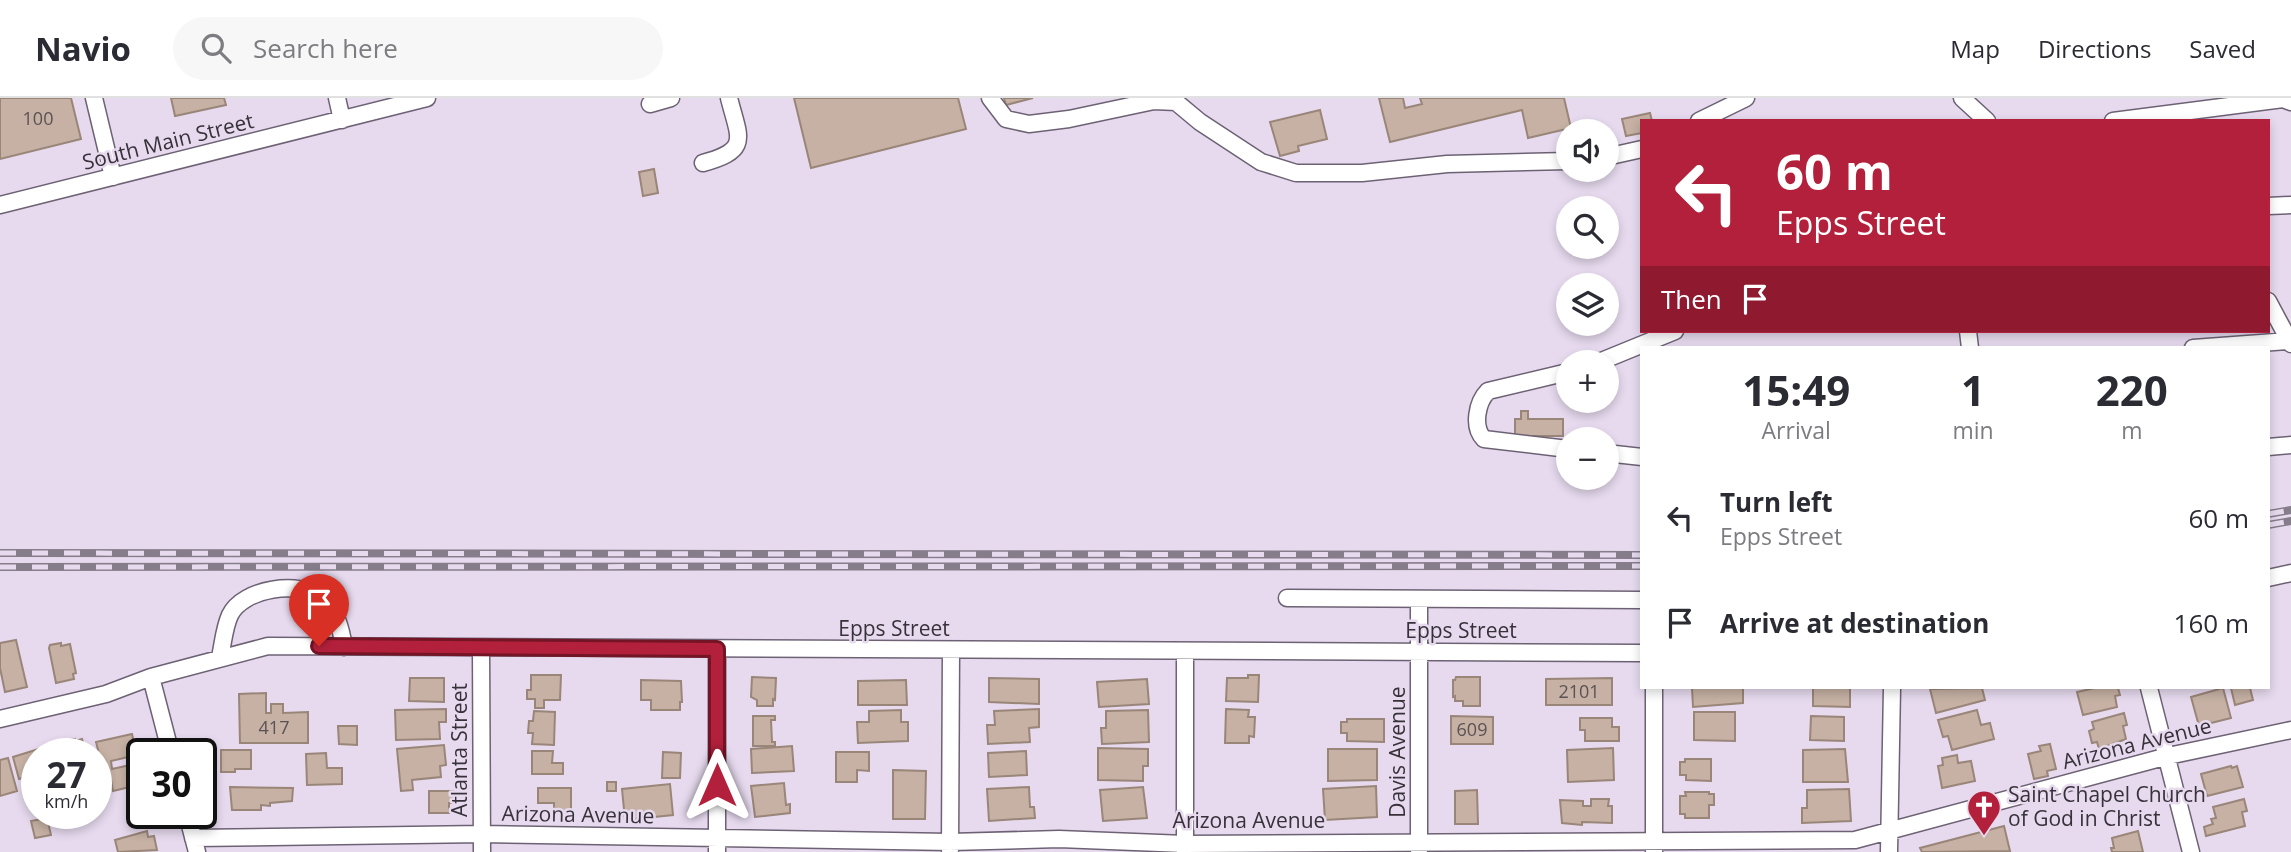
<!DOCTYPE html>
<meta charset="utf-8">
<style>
:root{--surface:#fff;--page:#f7f7f7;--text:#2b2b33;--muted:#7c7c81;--line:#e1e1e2}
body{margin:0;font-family:"Open Sans",sans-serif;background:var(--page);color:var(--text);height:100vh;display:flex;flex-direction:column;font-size:26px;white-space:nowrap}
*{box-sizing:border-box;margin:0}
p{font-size:23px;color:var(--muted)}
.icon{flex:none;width:38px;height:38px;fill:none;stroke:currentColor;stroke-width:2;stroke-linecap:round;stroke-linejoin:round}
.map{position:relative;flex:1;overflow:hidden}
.sheet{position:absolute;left:1640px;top:248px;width:630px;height:343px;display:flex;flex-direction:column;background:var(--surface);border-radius:0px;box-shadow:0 4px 10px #0003}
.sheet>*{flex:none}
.top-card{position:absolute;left:1640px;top:21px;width:630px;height:214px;border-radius:0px;box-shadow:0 4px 10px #0003;background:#b3203b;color:#fff;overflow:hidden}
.controls{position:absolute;left:1556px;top:21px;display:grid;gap:14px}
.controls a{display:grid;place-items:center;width:63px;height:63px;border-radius:50%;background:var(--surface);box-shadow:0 4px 10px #0003;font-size:35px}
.speed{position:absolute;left:21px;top:640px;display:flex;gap:14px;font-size:35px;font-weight:700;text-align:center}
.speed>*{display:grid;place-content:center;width:91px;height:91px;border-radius:50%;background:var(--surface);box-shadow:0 4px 10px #0003;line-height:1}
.speed small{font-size:18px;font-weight:400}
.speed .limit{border:4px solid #111;border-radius:10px;background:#fff;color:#111}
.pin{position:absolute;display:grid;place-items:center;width:60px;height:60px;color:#fff;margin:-72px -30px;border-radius:50% 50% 50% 0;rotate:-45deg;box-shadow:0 0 7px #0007}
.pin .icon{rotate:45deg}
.me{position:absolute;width:77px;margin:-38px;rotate:0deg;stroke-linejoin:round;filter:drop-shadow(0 0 5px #0008)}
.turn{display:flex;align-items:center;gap:24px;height:147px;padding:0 21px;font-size:32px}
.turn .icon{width:91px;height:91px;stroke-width:2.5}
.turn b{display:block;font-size:49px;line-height:60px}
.then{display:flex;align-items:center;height:66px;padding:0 21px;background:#0003;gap:14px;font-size:26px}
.eta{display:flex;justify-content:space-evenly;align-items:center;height:119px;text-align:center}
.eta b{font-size:42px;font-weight:700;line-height:49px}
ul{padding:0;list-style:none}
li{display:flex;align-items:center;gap:21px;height:105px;padding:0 21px}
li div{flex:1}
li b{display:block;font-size:26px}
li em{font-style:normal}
header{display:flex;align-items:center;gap:42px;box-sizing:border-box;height:98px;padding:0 35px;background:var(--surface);border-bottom:2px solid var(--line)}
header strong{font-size:33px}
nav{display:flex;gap:38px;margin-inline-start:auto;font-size:24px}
.search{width:490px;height:63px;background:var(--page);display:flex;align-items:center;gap:18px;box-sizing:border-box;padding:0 24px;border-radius:38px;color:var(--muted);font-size:26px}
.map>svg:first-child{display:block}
</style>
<header>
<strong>Navio</strong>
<div class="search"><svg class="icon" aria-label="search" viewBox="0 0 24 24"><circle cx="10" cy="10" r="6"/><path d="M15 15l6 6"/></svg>Search here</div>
<nav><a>Map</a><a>Directions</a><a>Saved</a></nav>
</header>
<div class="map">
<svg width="2291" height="754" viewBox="0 0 2291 754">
<rect width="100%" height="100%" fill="#e7daef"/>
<path fill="#c6b1a4" stroke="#9a8579" stroke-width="2" d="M0 0H71L81 41 0 61Z
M171 0H224L226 7 175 18Z
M794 0H958L966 31 811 70Z
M1004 0H1033L1006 7Z
M1379 0H1403L1405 10 1422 6 1420 0H1564L1571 30 1528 40 1522 12 1390 44Z
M1320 12 1327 41 1298 48 1299 53 1280 58 1270 24Z
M1650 15 1652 23H1642V35L1626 38 1622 21Z
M654 71 658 95 643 98 639 74Z
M1521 313H1528V321H1563V338H1515V321H1521Z
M16 542 27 589 5 594 0 570V545Z
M61 545V548L70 546 76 575 73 576 74 581 56 585 49 550 50 547Z
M531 577H561L560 602H544V610H535V601H527V592H531Z
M1248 577H1259L1258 604 1226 603 1227 580H1248Z
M752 579 776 580 775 602 773 601V608H757V602L751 599Z
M1456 579H1480V608H1463V603H1455V598L1453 599V582H1455Z
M410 580H444V604L409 603Z
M989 580 1039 581V606L989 604Z
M1612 580V607H1546V581Z
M1147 581 1149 606 1099 609 1097 584Z
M641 582 681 583 682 604H680V612H651V602H641Z
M906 582 907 607H858V583Z
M1692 590H1743V605L1693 609Z
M1813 590H1850V609L1813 608Z
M1982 590 1985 602 1936 615 1930 591Z
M2095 590H2118L2120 597 2115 598 2117 609 2083 617 2077 594Z
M2223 590 2231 620 2199 628 2191 599Z
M2231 590H2250L2253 602 2235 607Z
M266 595V615H271V606H283V615L308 614V645H240L239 596Z
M446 611V624H439L440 641 396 642 395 612Z
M1039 611V629L1029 630 1030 644 988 646 987 627H995L994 613Z
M1226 611 1249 612 1248 619H1255L1254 639 1249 638V645H1225Z
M901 612V624H908V643L858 645 857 624H869V613Z
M1148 612 1149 644 1102 646 1101 630H1106V613Z
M1977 612 1981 627 1990 625 1994 641 1952 652 1948 638 1943 639 1938 622Z
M534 613 555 614 554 647 532 646 533 635H528L529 623H533Z
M1694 614H1735V643L1694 642Z
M2124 615 2127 627 2123 628 2126 641 2099 651 2097 644 2092 645 2089 633 2094 631 2092 624Z
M753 618H775V622H771L772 644H775V648H753Z
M1451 618 1493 619V646H1451Z
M1811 618 1844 619V643L1810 642Z
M1580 620H1612V629H1619V643H1585V632H1580Z
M1347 621H1384V644L1347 643V635H1341V624H1347Z
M338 628H357V647L339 646Z
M132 636 137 657 111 663 112 671 139 665 142 683 137 685 138 687 113 693 111 682 106 683 96 644Z
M75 641V643L82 641 86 656H52L51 651 69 645 68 642Z
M2050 646 2056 671 2047 673 2048 678 2034 681 2028 656 2041 653 2039 648Z
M444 647 446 667 440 668 441 679 412 682 413 692 401 693 397 651Z
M792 648 794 673 752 675 751 651Z
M45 649 47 656H37V692L34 693 31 678 19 681 13 659Z
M1098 650 1148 651V668H1143V683L1098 682Z
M1613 650 1614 682 1568 684 1567 652Z
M1328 651H1377V682L1328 683Z
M1845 651 1848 684H1803V652Z
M221 652H251V671H235V674H221Z
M532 653H553L552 665H563V676H532Z
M1026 653 1027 677 989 679 988 655Z
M663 654 681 655 680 680H662Z
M836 654H869V673L857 672V684H836Z
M326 655 327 670H342V686L307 687 306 656Z
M1957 657 1958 665 1971 663 1975 683 1942 690 1938 668 1943 667 1942 660Z
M8 660 17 693 0 698V662Z
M1685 661H1711V683L1686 682V677H1680V664H1685Z
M2231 668 2232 670 2237 668 2243 689 2207 698 2201 676Z
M893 672 926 673 925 721H893Z
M607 684H616V693H607Z
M784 685 786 707 790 706V715L755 719 751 688Z
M670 686 673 717 625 722 622 691Z
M1376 688 1377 719 1325 722 1323 691Z
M230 689 293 690 292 703 270 705V708L261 707V712H232Z
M1029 689 1030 709H1034L1035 720 989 723 987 691Z
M1143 689 1147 720 1103 723 1100 692Z
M538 690H571V719H561V715H554V705H538Z
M1849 691 1851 723 1802 725V710H1807V692Z
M1477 692 1478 726H1455V693Z
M429 693H453V705H449V715H429Z
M1685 694H1709V696H1714V707H1709V720H1685V716H1680V698H1686Z
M1591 701H1609L1608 708H1612V725L1582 724V727L1562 725 1560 702 1583 703V708H1591Z
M2244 701 2247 713 2242 714 2245 728 2206 738 2204 729 2213 726 2211 721 2216 720 2213 709Z
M47 720 51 737 35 740 31 723Z
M2004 728 2010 753 1922 754 1920 750Z
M147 733 148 739 154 738 157 752 118 754 115 742Z
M2138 733 2143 754H2112L2111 750H2114L2112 740Z"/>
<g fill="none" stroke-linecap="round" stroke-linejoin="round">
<g stroke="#6d6274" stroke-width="19">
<path id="minor" d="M94 0 113 79
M337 0 342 22
M990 0 1006 21 1029 26 1069 21 1154 3 1176 4 1200 24 1261 64 1296 75H1362L1447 66 1568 63
M1962 0 1987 23
M650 6 671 0
M1699 23 1746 0
M2113 23 2283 1 2291 4
M1606 59 1642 51
M703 65C751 52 739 40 729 0
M0 107 427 0
M2268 108 2291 107
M2268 203 2291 246
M1968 233 1970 250
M2193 250 2289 243
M1599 264 1675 233
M1568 274 1488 293C1477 304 1472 329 1484 341L1568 351
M2268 349 2291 347
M1606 355 1642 359
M2268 480 2291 475
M1287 500 1642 502
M1419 501V752
M481 550 482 754
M220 559C223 546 224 530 230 517 243 490 300 482 322 500 337 513 341 531 344 549
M151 579 171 656
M2149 590 2191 754
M0 621 106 596 151 579 268 548 1642 555
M187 716 197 754
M193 740 482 736 950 744 1059 741 1185 746 1855 742 2168 658 2291 632
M950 752 951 552
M1185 753V553
M717 754V551
M1654 754V590
M1889 754 1892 590"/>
</g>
<use href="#minor" stroke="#fff" stroke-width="16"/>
<g stroke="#867d8b" stroke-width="8">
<path id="rail" d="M2268 416 2291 412
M2268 427 2291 423
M0 455 1642 457
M0 469 1642 468"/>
</g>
<use href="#rail" stroke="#e7daef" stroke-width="5" stroke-dasharray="16" stroke-linecap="butt"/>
</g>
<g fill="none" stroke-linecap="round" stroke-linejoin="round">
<g stroke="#741526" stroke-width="18">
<path id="route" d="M319 548 717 551V687"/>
</g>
<use href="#route" stroke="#b3203b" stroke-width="12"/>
</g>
<defs>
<g id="church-pin" transform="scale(1.75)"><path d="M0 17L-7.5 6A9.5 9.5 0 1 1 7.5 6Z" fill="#b3203b" stroke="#e7daef"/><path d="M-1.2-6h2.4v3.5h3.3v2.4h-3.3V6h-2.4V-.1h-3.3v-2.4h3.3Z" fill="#fff"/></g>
</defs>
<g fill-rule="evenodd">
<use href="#church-pin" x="1984" y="709"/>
</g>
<g text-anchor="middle" stroke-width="5" stroke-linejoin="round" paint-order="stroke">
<g font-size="18" fill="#5b5254">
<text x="38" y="27">100</text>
<text x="1579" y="600">2101</text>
<text x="274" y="636">417</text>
<text x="1472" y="638">609</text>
</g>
<g font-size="21" fill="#37323a" stroke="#e7daef">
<text transform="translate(168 44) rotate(-14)" y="7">South Main Street</text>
<text x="894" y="538">Epps Street</text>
<text x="1461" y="540">Epps Street</text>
<text transform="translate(2137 646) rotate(-14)" y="7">Arizona Avenue</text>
<text transform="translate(460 652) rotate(-90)" y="7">Atlanta Street</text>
<text transform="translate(1398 654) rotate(-90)" y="7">Davis Avenue</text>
<text transform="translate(578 717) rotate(1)" y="7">Arizona Avenue</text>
<text x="1249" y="730">Arizona Avenue</text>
</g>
<g font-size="21" fill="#37323a" stroke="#e7daef" text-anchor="start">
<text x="2008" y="704">Saint Chapel Church<tspan x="2008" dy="24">of God in Christ</tspan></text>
</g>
</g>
</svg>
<div class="controls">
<a><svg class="icon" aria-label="sound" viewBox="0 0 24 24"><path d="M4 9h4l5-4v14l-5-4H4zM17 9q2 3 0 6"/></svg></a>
<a><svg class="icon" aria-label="search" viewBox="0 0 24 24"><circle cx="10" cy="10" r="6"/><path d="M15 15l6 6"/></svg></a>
<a><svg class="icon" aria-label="layers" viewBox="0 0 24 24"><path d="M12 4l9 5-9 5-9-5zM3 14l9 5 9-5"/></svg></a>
<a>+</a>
<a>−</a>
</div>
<div class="speed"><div>27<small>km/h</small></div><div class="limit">30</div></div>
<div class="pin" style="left:319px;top:548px;background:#d93025"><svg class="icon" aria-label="arrive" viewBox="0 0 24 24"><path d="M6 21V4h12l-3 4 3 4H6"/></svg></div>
<svg class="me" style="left:717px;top:687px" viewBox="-20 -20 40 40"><path d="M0-17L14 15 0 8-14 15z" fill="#b3203b" stroke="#fff" stroke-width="4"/></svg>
<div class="top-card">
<div class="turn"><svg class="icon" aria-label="left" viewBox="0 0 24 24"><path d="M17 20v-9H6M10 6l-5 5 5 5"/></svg><div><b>60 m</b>Epps Street</div></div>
<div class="then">Then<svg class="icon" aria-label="arrive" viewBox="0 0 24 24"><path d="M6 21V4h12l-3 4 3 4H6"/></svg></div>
</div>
<section class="sheet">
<div class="eta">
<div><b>15:49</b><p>Arrival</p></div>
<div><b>1</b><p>min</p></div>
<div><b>220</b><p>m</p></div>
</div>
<ul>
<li><svg class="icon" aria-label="left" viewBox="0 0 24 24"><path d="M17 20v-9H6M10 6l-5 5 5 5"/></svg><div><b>Turn left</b><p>Epps Street</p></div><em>60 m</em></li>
<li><svg class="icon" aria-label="arrive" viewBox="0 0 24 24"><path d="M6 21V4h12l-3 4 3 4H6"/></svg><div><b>Arrive at destination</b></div><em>160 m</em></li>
</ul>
</section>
</div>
